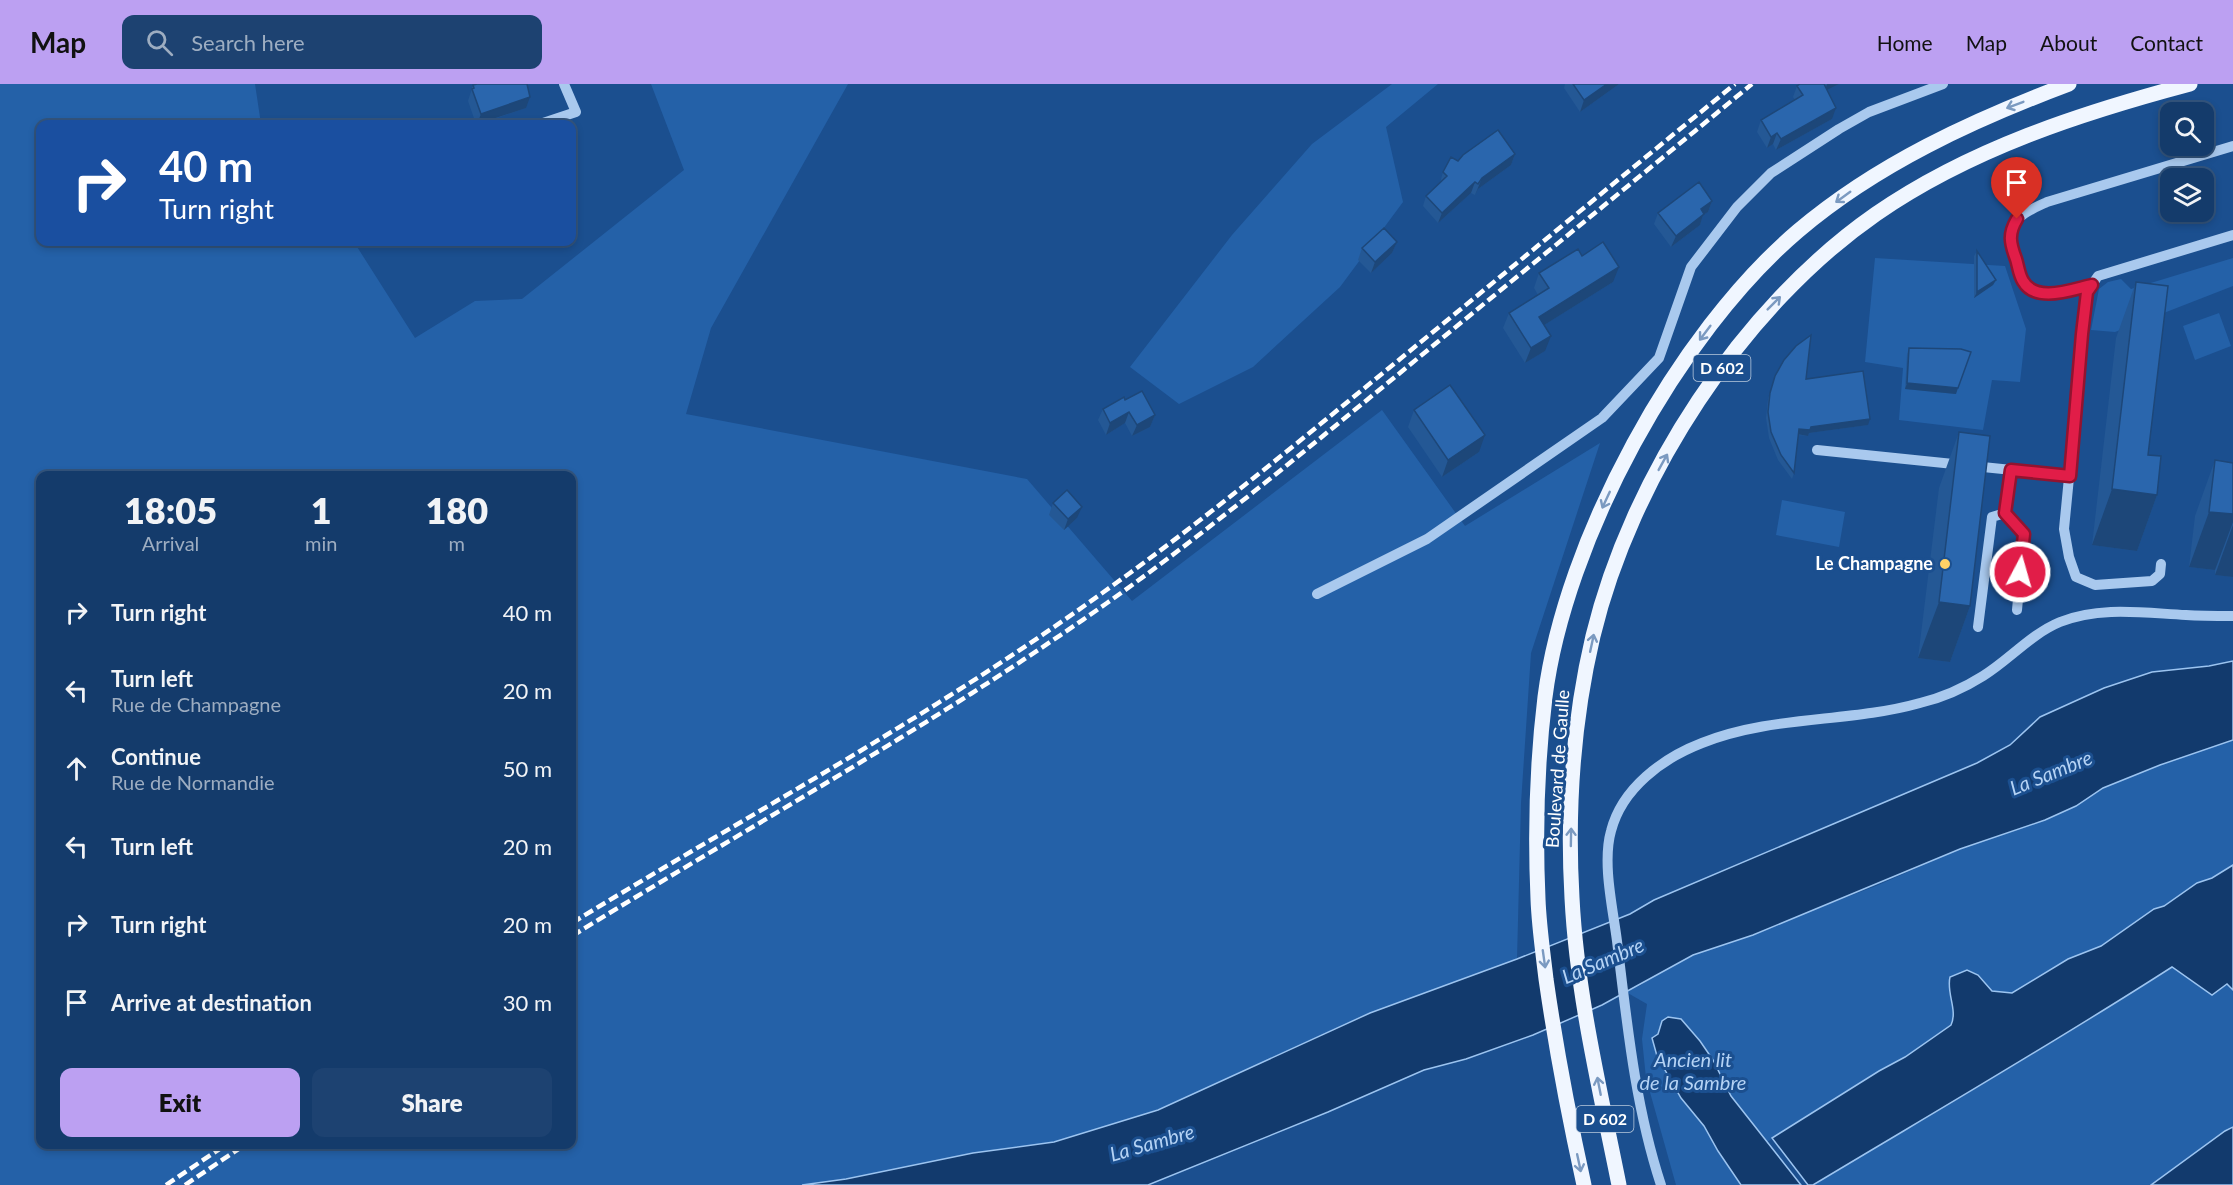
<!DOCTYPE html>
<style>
:root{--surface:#143b6b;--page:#1d4271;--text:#f1f3f6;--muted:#9dadc1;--line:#33557e;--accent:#bca0f2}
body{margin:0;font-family:Lato,sans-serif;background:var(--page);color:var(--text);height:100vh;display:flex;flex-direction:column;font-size:22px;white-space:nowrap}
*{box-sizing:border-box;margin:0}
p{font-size:20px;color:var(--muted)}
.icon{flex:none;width:33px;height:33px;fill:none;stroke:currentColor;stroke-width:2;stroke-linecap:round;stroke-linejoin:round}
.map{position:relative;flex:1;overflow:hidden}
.side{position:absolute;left:36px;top:387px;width:540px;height:678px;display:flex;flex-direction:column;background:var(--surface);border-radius:12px;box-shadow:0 3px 9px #0003,0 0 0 2px var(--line)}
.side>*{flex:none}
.guide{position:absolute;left:36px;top:36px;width:540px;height:126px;border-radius:12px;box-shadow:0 3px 9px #0003,0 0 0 2px var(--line);background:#1a4fa0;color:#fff;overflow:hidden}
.fabs{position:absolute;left:2160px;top:18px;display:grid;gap:12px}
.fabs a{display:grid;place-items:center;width:54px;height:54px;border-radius:12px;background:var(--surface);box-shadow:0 3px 9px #0003,0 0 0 2px var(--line);font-size:30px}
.pin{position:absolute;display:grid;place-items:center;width:51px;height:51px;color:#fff;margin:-62px -26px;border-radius:50% 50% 50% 0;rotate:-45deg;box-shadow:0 0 6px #0007}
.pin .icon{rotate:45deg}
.me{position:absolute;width:66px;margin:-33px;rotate:6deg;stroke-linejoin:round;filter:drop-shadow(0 0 4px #0008)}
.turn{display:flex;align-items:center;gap:21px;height:126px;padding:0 24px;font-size:27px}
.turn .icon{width:78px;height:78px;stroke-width:2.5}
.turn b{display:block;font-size:42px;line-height:51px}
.eta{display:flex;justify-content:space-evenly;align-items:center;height:102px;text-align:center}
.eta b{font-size:36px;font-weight:800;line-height:42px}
.action{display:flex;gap:12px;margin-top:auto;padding:12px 24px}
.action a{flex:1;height:69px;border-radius:12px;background:var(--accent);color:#111;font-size:24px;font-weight:800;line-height:69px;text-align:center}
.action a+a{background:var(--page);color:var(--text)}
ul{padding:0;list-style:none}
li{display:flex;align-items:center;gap:18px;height:78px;padding:0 24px}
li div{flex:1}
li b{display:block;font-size:22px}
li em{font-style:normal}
header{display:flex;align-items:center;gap:36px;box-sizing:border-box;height:84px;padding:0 30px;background:var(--accent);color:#111}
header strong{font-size:28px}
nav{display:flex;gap:33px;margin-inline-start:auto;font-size:21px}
.search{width:420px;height:54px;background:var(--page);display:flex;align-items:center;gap:15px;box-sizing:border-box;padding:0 21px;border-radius:12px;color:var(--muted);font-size:22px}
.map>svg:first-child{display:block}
</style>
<header>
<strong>Map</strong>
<div class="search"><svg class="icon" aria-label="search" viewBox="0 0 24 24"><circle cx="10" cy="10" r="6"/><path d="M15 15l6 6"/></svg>Search here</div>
<nav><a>Home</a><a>Map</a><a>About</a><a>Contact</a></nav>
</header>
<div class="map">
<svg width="2233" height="1101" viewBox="0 0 2233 1101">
<rect width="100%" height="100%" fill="#1b4f8f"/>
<path fill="#2461a8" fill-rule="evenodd" d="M0 0H255L261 40H40V158H354L415 254 475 217 522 215 684 86 651 0H848L711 244 686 330 1027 395 1132 517 1382 326 1465 442 1600 359 1531 569 1521 719 1517 875 1370 929 1181 1017 1106 1044 1054 1058 973 1069 846 1095 802 1101H0ZM40 392H572V1060H40Z
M1392 0H1438L1386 43 1403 118 1340 203 1253 283 1179 320 1130 283 1232 151 1312 60Z
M1875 174 2005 182 2026 245 2020 298 1992 296 1983 346 1899 336 1903 284 1865 278Z
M2233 174V202L2115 248 2091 246 2099 205 2108 198 2121 195 2131 205Z
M2219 229 2231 262 2195 276 2183 242Z
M1782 416 1845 428 1839 463 1776 451Z
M2233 656V781L2212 794 2197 799 2164 822 2154 825 2101 862 2068 875 2012 909 1992 907 1978 891 1967 886 1950 893C1945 910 1958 925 1951 941L1905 973 1879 987 1767 1058 1731 1012 1713 976 1700 957 1681 935 1659 944 1657 972 1681 1014 1704 1042 1718 1067 1741 1101H1676L1646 994 1642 955 1647 920 1626 908 1641 901 1655 890 1693 871 1876 802 1960 765 2045 736 2076 722 2103 704 2160 681Z
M2173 883 2212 911 2228 900 2233 906V1043L2151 1101H1813C1933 1029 2054 959 2173 883Z"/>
<path fill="#123a6d" stroke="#9cc4f0" stroke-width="1.5" d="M2233 577V656L2160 681 2103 704 2076 722 2045 736 1960 765 1753 851 1693 871 1602 921 1533 951 1466 975 1424 986 1328 1028 1148 1101H802L846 1095 973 1069 1054 1058 1158 1026 1370 929 1517 875 1630 830 1654 816 1977 679 2010 661 2040 633 2104 604 2152 588 2209 582Z
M2233 781V906L2227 900 2212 911 2172 883C2054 959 1933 1029 1813 1101H1808L1772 1054 1879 987 1905 973 1951 941C1958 926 1946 909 1950 893L1967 886 1978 891 1992 907 2012 909 2068 875 2101 862 2154 825 2164 822 2197 799 2212 794Z
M1668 933 1681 935 1700 957 1713 976 1731 1012 1801 1101H1741L1718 1067 1704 1042 1681 1014 1657 972 1652 954 1658 950 1662 937Z
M2233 1043V1101H2151L2225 1047Z"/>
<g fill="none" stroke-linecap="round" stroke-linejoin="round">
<path stroke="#a9c9ee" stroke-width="10" d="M540 40 576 28 564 0
M2092 201C2076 205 2058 212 2041 208 2034 207 2026 203 2022 196 2017 186 2007 155 2011 146 2016 131 2034 124 2047 118L2233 62
M1817 366 2070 392
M2005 429 2024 450 2017 526
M2161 480 2160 490 2152 497 2095 501 2076 493 2069 473 2064 445 2087 208 2098 192 2233 151
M1317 510 1427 455 1602 334 1659 274 1691 183 1737 123 1771 89 1839 45 1869 28 1943 0
M1978 543 1992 433 2005 429 2011 386
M1661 1101C1635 1022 1627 939 1617 857 1613 825 1602 779 1611 747 1622 704 1663 674 1702 659 1772 631 1849 639 1920 619 1941 614 1964 604 1983 592 2009 576 2031 550 2060 538 2100 522 2144 529 2186 531 2201 532 2217 532 2233 532"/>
<path stroke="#f0f6ff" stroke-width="15" d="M1584 1101C1569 1033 1556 965 1546 895 1543 869 1539 842 1538 815 1535 748 1537 679 1545 613 1565 456 1677 250 1798 147 1877 80 1973 36 2069 0
M1619 1101C1600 1006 1577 911 1572 814 1567 727 1573 637 1593 552 1631 394 1742 223 1876 130 1970 65 2081 29 2190 0"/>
<path stroke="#fff" stroke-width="4.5" stroke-dasharray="10 4.5" stroke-linecap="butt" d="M572 839C750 730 935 630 1105 507 1203 437 1296 360 1389 284 1505 189 1620 94 1735 0
M572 852C750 742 935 640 1107 519 1210 446 1308 364 1406 284 1521 189 1637 95 1752 0
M166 1101 227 1060
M185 1101 246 1060"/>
</g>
<path fill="#245895" d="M1565 0H1619L1580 28 1564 4Z
M1800 0H1839L1827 6 1832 35 1776 66 1773 60 1767 64 1757 48 1761 36 1795 16 1793 13 1797 2Z
M473 1 526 24 479 40H476L468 17Z
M1515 70 1511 81 1478 105 1475 111 1471 109 1438 139 1423 122 1426 112 1440 99 1443 88 1458 77Z
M1712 117 1708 128 1703 131 1700 141 1671 163 1654 140 1658 129Z
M1397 158 1392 169 1371 189 1358 176 1362 164Z
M1977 167 1996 196 1993 201 1974 214V172Z
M1582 172 1613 198 1544 241 1545 267 1525 279 1503 244 1509 229 1538 211 1534 204 1539 189Z
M2136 198 2148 371 2157 411 2137 467 2092 461 2116 254Z
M1909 264 1956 310 1905 305 1907 270Z
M1775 292 1806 295 1868 341 1809 349 1808 352 1798 351 1794 389 1792 395 1778 376 1769 354 1766 334 1768 315Z
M1125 316 1155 331 1150 343 1132 352 1125 339 1106 351 1098 336 1103 325Z
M1414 326 1479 368 1442 393 1408 343Z
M1959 348 1970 522 1950 578 1918 574 1939 404Z
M2215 376 2233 379V493L2215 491V486L2189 483 2195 432Z
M1053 419 1077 434 1064 446 1049 431Z"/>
<path fill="#1d4779" d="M1607 0H1619L1580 28 1584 16Z
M1827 0H1839L1825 7Z
M530 13 526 24 477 40 481 30Z
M1836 24 1832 35 1776 66 1781 55Z
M1777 49 1773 60 1767 64 1771 53Z
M1515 70 1511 81 1478 105 1475 111 1482 94Z
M1475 98 1471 109 1438 139 1442 129Z
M1712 117 1708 128 1703 131 1700 141 1671 163 1676 152 1701 125Z
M1397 158 1392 169 1371 189 1375 178Z
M1619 183 1613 198 1533 248 1539 233Z
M1996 196 1993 201 1974 214 1977 208Z
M1551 252 1545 267 1525 279 1531 264Z
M1907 299 1958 304 1956 310 1905 305Z
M1129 328 1125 339 1106 351 1110 339Z
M1155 331 1150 343 1132 352 1137 341Z
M1870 335 1868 341 1809 349 1808 352 1797 350 1799 345Z
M1485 351 1479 368 1442 393 1448 376Z
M2112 405 2157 411 2137 467 2092 461Z
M1082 423 1077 434 1064 446 1068 435Z
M2209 428 2233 430V438L2215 486 2189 483Z
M2233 441V493L2215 491Z
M1939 518 1970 522 1950 578 1918 574Z"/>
<path fill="#2a66ad" stroke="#1d4779" stroke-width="1.5" d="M477 0H527L530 13 481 30 472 5 474 4 473 1Z
M1573 0H1607L1584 16Z
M1800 0H1824L1836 24 1781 55 1777 49 1771 53 1761 36 1803 11 1797 2Z
M1498 46 1515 70 1482 94 1478 100 1475 98 1442 129 1426 112 1447 92 1443 88 1451 73 1458 77 1463 71Z
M1699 98 1712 117 1701 125 1704 130 1676 152 1658 129Z
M1384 144 1397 158 1375 178 1362 164Z
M1603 158 1619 183 1539 233 1551 252 1531 264 1509 229 1549 204 1539 189 1578 165 1582 172Z
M1977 167 1996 196 1977 208Z
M2136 198 2168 202 2148 371 2161 372 2157 411 2112 405Z
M1811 251 1806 295 1863 287 1870 335 1811 343 1810 346 1799 345 1794 389 1781 371 1771 348 1768 328 1770 309 1775 292 1784 276 1796 262Z
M1909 264 1961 265 1971 268 1958 304 1907 299Z
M1450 301 1485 351 1448 376 1414 326Z
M1142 307 1155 331 1137 341 1129 328 1110 339 1103 325 1124 313 1125 316Z
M1959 348 1990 352 1970 522 1939 518Z
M2215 376 2233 379V430L2209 428Z
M1067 406 1082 423 1068 435 1053 419Z"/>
<defs><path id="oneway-shaft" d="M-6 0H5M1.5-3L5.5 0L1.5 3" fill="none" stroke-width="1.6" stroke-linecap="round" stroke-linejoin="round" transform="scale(1.5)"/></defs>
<g stroke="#7b9ac1">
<use href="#oneway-shaft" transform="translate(2015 21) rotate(159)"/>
<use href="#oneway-shaft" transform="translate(1843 113) rotate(144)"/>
<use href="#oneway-shaft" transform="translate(1774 219) rotate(-45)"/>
<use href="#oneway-shaft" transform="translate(1705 249) rotate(127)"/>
<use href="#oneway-shaft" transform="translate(1663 378) rotate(-61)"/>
<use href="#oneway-shaft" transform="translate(1606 416) rotate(115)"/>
<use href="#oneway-shaft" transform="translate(1592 559) rotate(-78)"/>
<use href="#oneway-shaft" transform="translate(1571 753) rotate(-89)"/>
<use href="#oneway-shaft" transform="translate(1544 875) rotate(82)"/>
<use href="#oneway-shaft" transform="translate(1599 1002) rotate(-101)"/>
<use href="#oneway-shaft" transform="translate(1579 1079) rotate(78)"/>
</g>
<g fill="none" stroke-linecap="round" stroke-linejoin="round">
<g stroke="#92132f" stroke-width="15">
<path id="route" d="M2017 135C2008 150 2010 159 2016 175 2018 181 2019 191 2023 197 2036 220 2073 205 2092 201L2087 208 2082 250 2070 392 2011 386 2005 429 2024 450 2020 488"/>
</g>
<use href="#route" stroke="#e11d48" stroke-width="10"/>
</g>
<circle fill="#ffd166" stroke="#1b4f8f" stroke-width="2" cx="1945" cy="480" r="6"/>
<g text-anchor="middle" stroke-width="6" stroke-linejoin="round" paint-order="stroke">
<g fill="#1b4f8f" stroke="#bbcadd" stroke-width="1.5">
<rect x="1693.5" y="271" width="57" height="26" rx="4.5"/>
<rect x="1576.5" y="1022" width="57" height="26" rx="4.5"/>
</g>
<g font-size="16" font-weight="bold" fill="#fff">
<text x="1722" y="290">D 602</text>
<text x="1605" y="1041">D 602</text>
</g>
<g font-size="18" font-weight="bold" fill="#fff" stroke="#1b4f8f" text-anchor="end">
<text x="1933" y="486">Le Champagne</text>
</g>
<g font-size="18" fill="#fff" stroke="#1b4f8f">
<text transform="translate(1558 685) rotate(-86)" y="6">Boulevard de Gaulle</text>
</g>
<g font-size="20" font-style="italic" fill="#b5d3f5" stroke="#1b4f8f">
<text transform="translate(2051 689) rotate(-22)" y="7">La Sambre</text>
<text transform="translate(1603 877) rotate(-23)" y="7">La Sambre</text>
<text x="1693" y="983">Ancien lit<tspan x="1693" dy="23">de la Sambre</tspan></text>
<text transform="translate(1152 1059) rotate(-16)" y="7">La Sambre</text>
</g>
</g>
</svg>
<div class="fabs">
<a><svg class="icon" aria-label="search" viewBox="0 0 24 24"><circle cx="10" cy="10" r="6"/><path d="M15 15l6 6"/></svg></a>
<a><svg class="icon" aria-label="layers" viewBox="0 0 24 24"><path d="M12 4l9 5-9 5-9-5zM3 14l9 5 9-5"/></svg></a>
</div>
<div class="pin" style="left:2017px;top:135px;background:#d93025"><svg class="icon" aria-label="arrive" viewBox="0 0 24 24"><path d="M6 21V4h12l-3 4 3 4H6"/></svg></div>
<svg class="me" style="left:2020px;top:488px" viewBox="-20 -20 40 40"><circle r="17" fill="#e11d48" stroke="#fff" stroke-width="3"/><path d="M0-11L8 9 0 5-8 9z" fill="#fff"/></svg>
<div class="guide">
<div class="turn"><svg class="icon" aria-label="right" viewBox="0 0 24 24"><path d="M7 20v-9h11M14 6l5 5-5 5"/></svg><div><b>40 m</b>Turn right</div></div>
</div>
<section class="side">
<div class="eta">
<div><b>18:05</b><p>Arrival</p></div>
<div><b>1</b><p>min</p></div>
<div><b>180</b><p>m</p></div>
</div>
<ul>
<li><svg class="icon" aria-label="right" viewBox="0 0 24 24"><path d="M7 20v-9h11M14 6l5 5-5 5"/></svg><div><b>Turn right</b></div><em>40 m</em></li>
<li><svg class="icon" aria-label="left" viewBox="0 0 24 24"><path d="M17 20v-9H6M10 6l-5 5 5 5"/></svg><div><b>Turn left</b><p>Rue de Champagne</p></div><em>20 m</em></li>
<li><svg class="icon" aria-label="ahead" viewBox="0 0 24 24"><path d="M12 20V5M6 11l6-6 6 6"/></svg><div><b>Continue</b><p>Rue de Normandie</p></div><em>50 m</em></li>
<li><svg class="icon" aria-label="left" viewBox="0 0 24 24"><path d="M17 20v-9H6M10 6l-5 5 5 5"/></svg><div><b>Turn left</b></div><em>20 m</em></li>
<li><svg class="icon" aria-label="right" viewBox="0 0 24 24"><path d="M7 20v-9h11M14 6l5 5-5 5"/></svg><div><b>Turn right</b></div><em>20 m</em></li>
<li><svg class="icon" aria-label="arrive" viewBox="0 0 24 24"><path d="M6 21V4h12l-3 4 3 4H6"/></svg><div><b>Arrive at destination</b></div><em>30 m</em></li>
</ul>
<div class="action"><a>Exit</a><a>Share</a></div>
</section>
</div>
